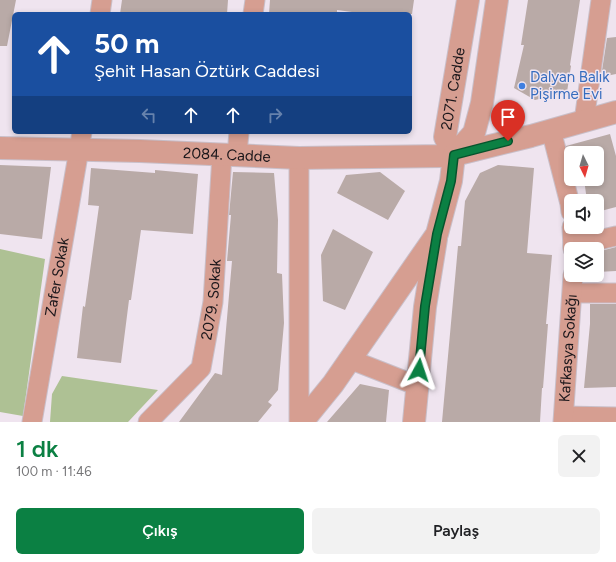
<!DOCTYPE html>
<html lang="tr">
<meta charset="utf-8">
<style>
:root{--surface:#fff;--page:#f2f2f2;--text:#202124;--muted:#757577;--accent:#0b8043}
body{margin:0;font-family:Figtree,sans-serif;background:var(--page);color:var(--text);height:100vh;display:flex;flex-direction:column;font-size:15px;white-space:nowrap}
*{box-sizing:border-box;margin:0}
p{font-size:13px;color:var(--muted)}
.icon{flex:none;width:22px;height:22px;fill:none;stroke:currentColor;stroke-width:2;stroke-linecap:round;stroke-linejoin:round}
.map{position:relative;height:422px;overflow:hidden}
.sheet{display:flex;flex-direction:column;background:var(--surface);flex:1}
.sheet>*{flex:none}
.top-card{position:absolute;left:12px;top:12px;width:400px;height:122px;border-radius:6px;box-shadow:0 2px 6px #0003;background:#1a4fa0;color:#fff;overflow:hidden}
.needle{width:26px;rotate:175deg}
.tools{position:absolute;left:564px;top:146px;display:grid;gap:8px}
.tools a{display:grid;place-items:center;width:40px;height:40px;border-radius:6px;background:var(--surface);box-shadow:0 2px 6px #0003;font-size:20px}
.pin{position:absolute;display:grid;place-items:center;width:34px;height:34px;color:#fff;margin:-41px -17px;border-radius:50% 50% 50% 0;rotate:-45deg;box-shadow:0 0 4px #0007}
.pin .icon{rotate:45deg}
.me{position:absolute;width:44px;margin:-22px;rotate:5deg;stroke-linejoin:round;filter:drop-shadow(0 0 3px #0008)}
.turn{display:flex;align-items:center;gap:14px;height:84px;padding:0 16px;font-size:18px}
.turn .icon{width:52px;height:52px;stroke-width:2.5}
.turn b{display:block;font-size:28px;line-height:34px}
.lanes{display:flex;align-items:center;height:38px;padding:0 16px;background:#0003;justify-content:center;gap:20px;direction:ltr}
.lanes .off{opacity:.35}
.round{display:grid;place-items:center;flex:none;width:42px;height:42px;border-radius:6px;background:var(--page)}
.head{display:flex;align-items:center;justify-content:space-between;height:68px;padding:0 16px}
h1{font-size:24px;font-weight:600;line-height:30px;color:var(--accent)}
.action{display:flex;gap:8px;margin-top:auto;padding:8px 16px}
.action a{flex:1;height:46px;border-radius:6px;background:var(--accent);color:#fff;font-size:16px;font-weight:600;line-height:46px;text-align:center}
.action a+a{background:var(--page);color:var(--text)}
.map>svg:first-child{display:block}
</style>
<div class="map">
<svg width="616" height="422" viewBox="0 0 616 422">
<rect width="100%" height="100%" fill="#efe4ef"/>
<path fill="#aec194" d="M0 249 45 259 23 416 0 412Z
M62 376 158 390 128 422H50L52 394Z"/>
<path fill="#b9aaa7" d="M0 0H16L7 46H0Z
M122 0H228L227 14H120Z
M270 0H414L412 14H367L337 10V14H269Z
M528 0H580L570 65 571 66 567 92 535 100 514 88 524 45H521Z
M616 37V74L601 77 607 38Z
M610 134 616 156V207L597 212V201H587L584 179H597V153H568L566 146Z
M0 165 51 167 42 239 0 234Z
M498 165 534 168 527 253 552 255 546 324H548L543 388H542L540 422H442L458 246H461L465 201 480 173Z
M91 168 155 173V170L198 174 193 234 141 230 131 300H129L121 363 77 358 83 306 85 307 99 206 88 205Z
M233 172 274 173 278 220 277 273 282 274 284 323 278 390 268 402 272 405 258 422H179L215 373 222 375 232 261H227L231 215H229Z
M380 172 405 191 388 220 337 193 346 175Z
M333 229 373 252 345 310 323 301 321 255Z
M616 247V271L597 272V252Z
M590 304H616V387L584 388 590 324Z
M360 384 389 390 386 422H327Z"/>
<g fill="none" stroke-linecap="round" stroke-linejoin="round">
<g stroke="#c9bfc9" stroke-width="21">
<g id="minor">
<path d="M100 14 102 0"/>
<path d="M253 14 255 0"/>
<path d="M584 121 601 0"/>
<path d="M551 130 570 204 571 212"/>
<path d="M237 155 239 132"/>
<path d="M299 158V422"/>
<path d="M572 227 573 249"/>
<path d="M573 246 616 236"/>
<path d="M573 293H616"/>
<path d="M349 359 418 386"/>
<path d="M564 416 616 417"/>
<path id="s1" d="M32 422 82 132"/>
<path id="s2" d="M148 422 201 368 213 302 222 155"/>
<path id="s3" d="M563 422 573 275"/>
</g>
</g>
<g stroke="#c9bfc9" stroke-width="24">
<g id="tertiary">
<path id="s4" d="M0 148 140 151 299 158 444 156 454 155 531 136 616 112"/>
<path d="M454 155 474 133 482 103 497 0"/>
<path id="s5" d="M454 155 445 137 468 0"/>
<path d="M302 422 333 384 437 234 451 181 454 155"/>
<path d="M414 422 425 307 436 239"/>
</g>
</g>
<use href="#minor" stroke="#d69e91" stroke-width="19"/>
<use href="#tertiary" stroke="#d69e91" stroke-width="22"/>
</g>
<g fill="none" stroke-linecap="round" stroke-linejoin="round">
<g stroke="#07532c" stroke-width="10">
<path id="route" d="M419 370 425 306 437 234 451 181 454 155 508 141"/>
</g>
<use href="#route" stroke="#0b8043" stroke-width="7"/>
</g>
<circle fill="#3f7fe0" stroke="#efe4ef" stroke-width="1.5" cx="522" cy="86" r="4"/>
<g text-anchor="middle" stroke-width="3" stroke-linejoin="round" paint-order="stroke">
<g font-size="15" fill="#366cbe" stroke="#efe4ef" text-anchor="start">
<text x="530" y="82">Dalyan Balık<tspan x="530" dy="17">Pişirme Evi</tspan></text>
</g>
<g font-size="15" fill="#1a161a" stroke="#efe4ef">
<text dy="5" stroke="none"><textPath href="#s5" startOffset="69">2071. Cadde</textPath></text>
<text dy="5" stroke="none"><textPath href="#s4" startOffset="227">2084. Cadde</textPath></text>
<text dy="5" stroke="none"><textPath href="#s1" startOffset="147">Zafer Sokak</textPath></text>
<text dy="5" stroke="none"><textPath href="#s2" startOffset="145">2079. Sokak</textPath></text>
<text dy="5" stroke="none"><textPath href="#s3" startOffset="74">Kafkasya Sokağı</textPath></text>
</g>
</g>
</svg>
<div class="tools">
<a><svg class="needle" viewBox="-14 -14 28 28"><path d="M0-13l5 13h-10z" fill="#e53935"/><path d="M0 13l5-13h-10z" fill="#757577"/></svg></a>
<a><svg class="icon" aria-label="sound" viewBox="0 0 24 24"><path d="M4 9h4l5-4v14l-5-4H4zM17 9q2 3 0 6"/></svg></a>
<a><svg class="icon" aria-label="layers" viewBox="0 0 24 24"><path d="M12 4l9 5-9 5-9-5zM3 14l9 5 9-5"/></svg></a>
</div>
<div class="pin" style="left:508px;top:141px;background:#d93025"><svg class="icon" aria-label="arrive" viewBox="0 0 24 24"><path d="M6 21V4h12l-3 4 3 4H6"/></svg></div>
<svg class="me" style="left:419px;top:370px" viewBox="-20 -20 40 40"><path d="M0-17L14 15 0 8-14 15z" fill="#0b8043" stroke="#fff" stroke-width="4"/></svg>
<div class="top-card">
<div class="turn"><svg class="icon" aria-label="ahead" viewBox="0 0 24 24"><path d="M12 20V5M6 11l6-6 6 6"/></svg><div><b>50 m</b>Şehit Hasan Öztürk Caddesi</div></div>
<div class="lanes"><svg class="icon off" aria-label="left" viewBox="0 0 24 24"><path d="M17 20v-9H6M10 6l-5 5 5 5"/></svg><svg class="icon" aria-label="ahead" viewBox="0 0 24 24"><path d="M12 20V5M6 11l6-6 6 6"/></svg><svg class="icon" aria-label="ahead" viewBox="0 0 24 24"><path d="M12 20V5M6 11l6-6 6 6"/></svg><svg class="icon off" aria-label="right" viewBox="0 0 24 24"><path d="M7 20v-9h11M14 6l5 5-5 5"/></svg></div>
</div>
</div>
<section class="sheet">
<div class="head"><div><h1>1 dk</h1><p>100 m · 11:46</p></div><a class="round"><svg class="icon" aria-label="close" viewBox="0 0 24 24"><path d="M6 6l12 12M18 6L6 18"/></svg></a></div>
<div class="action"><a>Çıkış</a><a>Paylaş</a></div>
</section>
